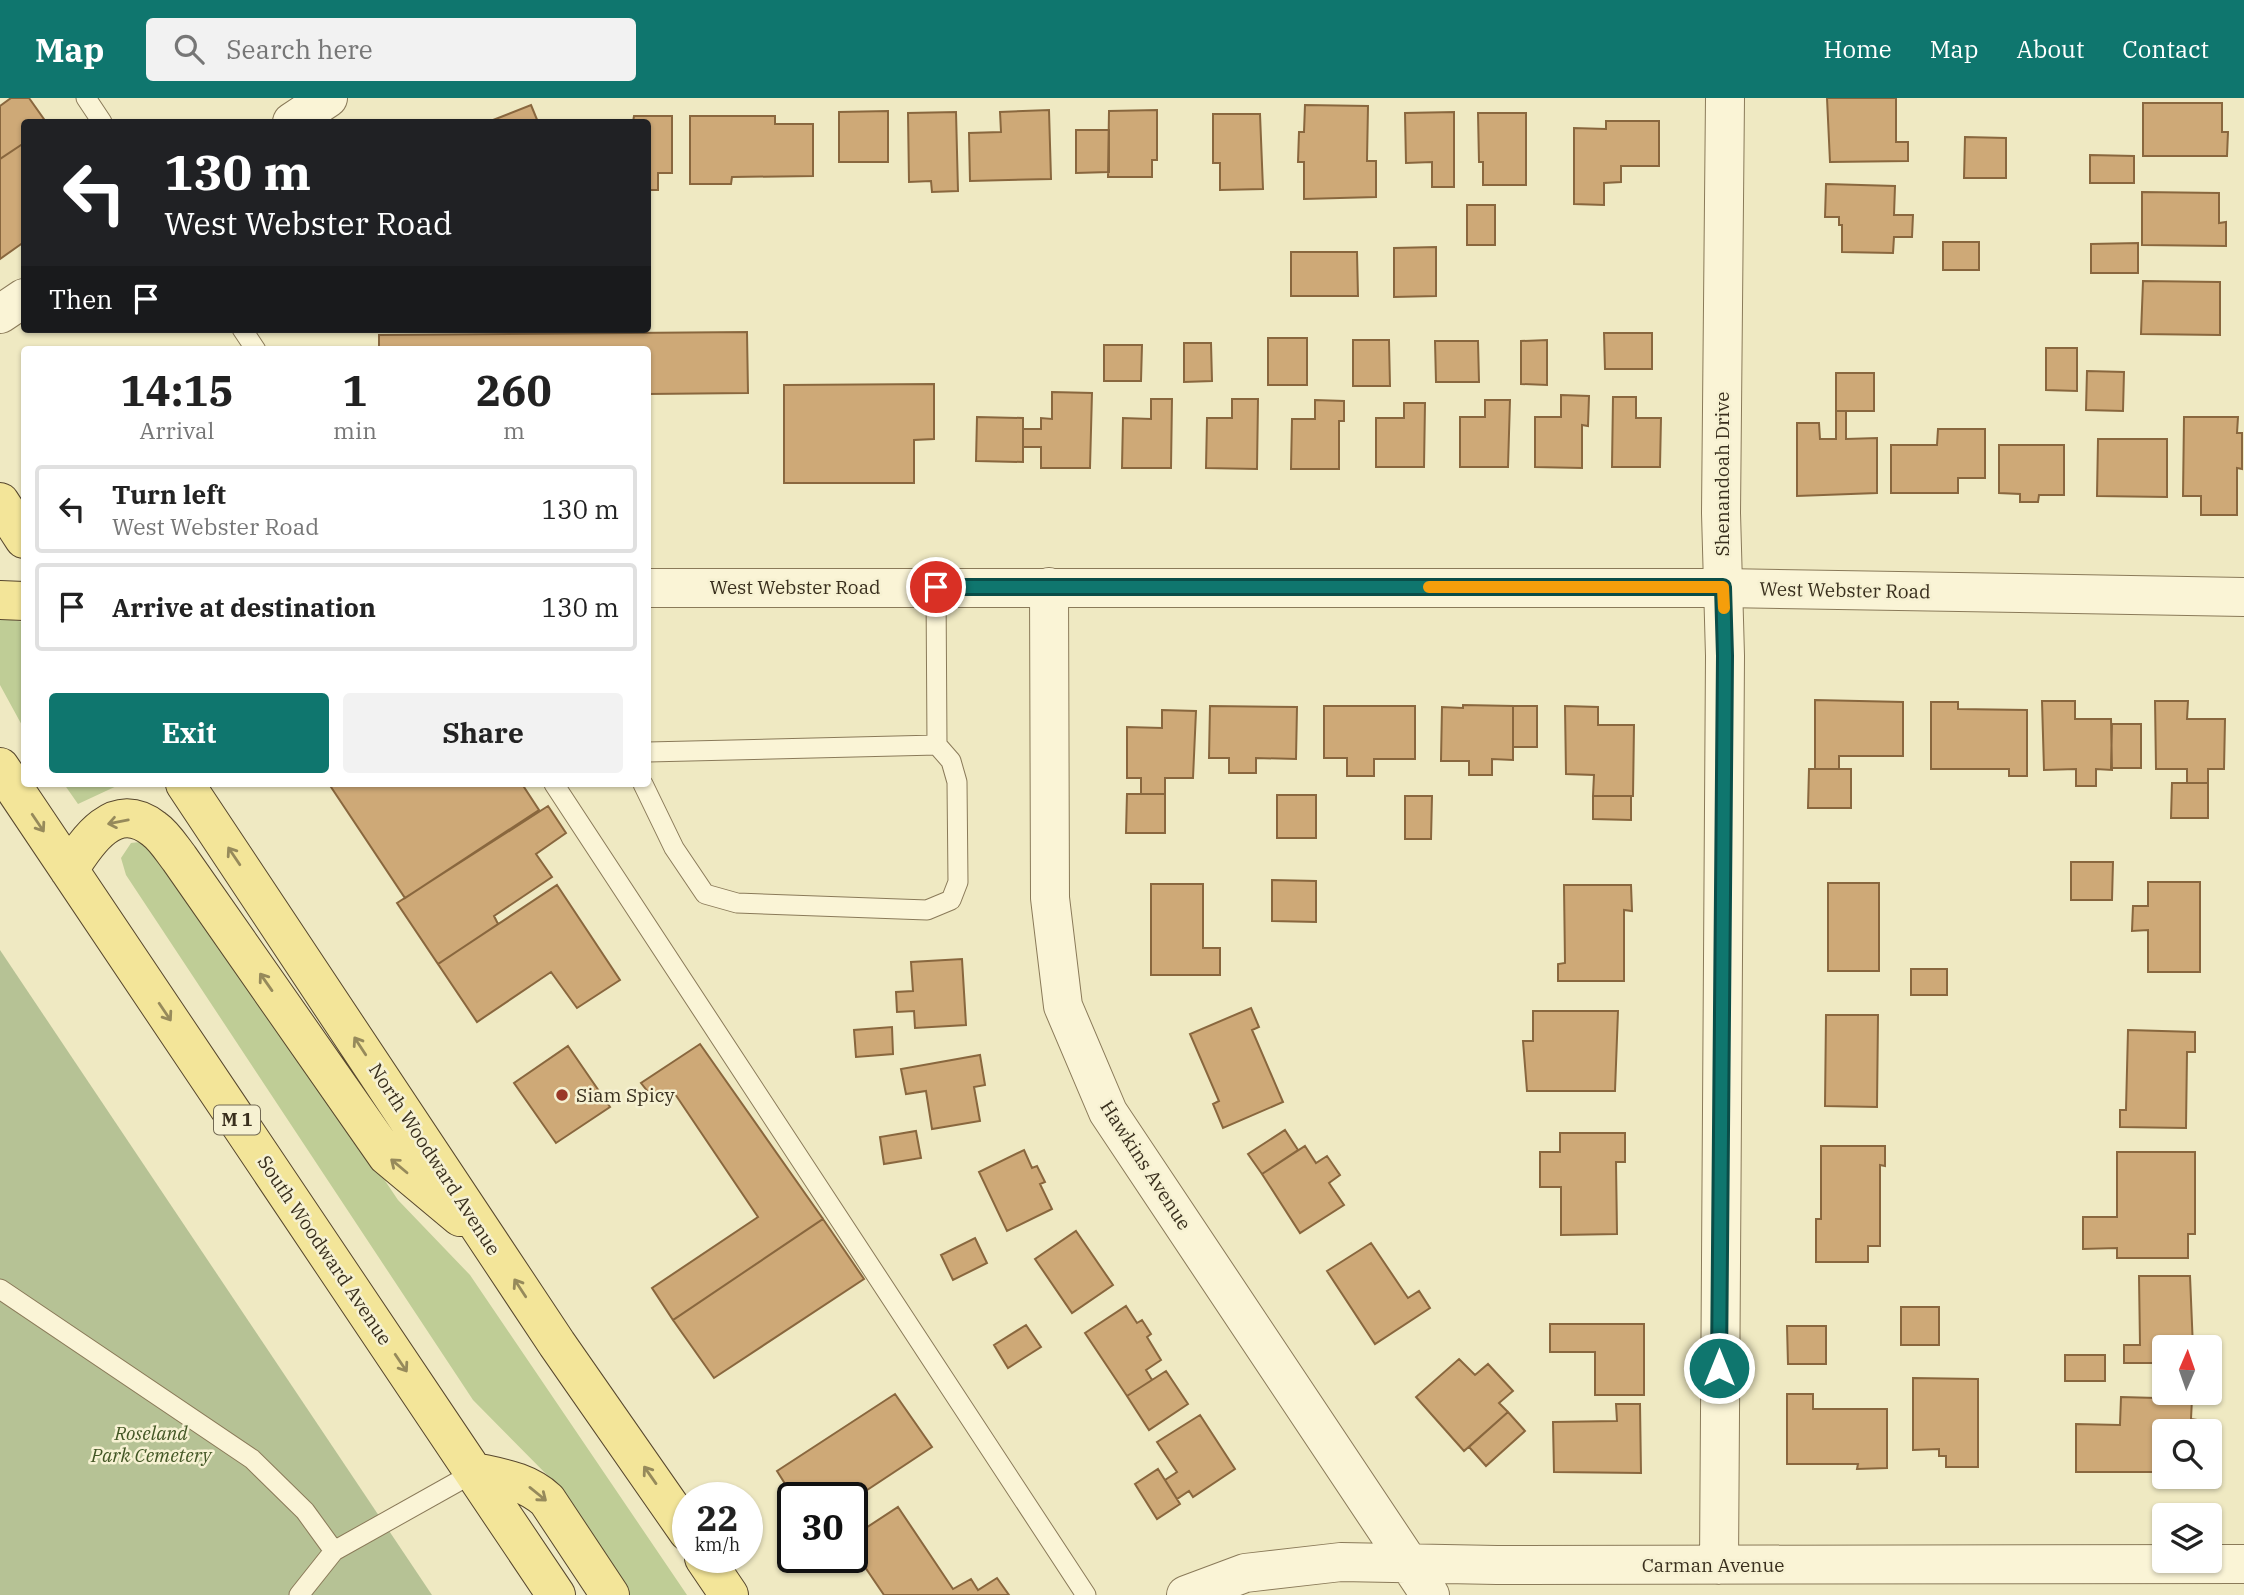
<!DOCTYPE html>
<style>
:root{--surface:#fff;--page:#f2f2f2;--text:#222;--muted:#767676;--line:#e0e0e0;--accent:#0f766e}
body{margin:0;font-family:"IBM Plex Serif",serif;background:var(--page);color:var(--text);height:100vh;display:flex;flex-direction:column;font-size:26px;white-space:nowrap}
*{box-sizing:border-box;margin:0}
p{font-size:23px;color:var(--muted)}
.icon{flex:none;width:38px;height:38px;fill:none;stroke:currentColor;stroke-width:2;stroke-linecap:round;stroke-linejoin:round}
.map{position:relative;flex:1;overflow:hidden}
.drawer{position:absolute;left:21px;top:248px;width:630px;height:441px;display:flex;flex-direction:column;background:var(--surface);border-radius:7px;box-shadow:0 2px 5px #0004}
.drawer>*{flex:none}
.banner{position:absolute;left:21px;top:21px;width:630px;height:214px;border-radius:7px;box-shadow:0 2px 5px #0004;background:#202124;color:#fff;overflow:hidden}
.needle{width:46px;rotate:2deg}
.tools{position:absolute;left:2152px;top:1237px;display:grid;gap:14px}
.tools a{display:grid;place-items:center;width:70px;height:70px;border-radius:7px;background:var(--surface);box-shadow:0 2px 5px #0004;font-size:35px}
.speed{position:absolute;left:672px;top:1384px;display:flex;gap:14px;font-size:35px;font-weight:700;text-align:center}
.speed>*{display:grid;place-content:center;width:91px;height:91px;border-radius:50%;background:var(--surface);box-shadow:0 2px 5px #0004;line-height:1}
.speed small{font-size:18px;font-weight:400}
.speed .limit{border:4px solid #111;border-radius:10px;background:#fff;color:#111}
.pin{position:absolute;display:grid;place-items:center;width:60px;height:60px;color:#fff;margin:-30px;border:4px solid #fff;border-radius:50%;box-shadow:0 2px 7px #0007}
.me{position:absolute;width:77px;margin:-38px;rotate:0deg;stroke-linejoin:round;filter:drop-shadow(0 0 5px #0008)}
.turn{display:flex;align-items:center;gap:24px;height:147px;padding:0 28px;font-size:32px}
.turn .icon{width:91px;height:91px;stroke-width:2.5}
.turn b{display:block;font-size:49px;line-height:60px}
.then{display:flex;align-items:center;height:66px;padding:0 28px;background:#0003;gap:14px;font-size:26px}
.eta{display:flex;justify-content:space-evenly;align-items:center;height:119px;text-align:center}
.eta b{font-size:42px;font-weight:700;line-height:49px}
.cta{display:flex;gap:14px;margin-top:auto;padding:14px 28px}
.cta a{flex:1;height:80px;border-radius:7px;background:var(--accent);color:#fff;font-size:28px;font-weight:700;line-height:80px;text-align:center}
.cta a+a{background:var(--page);color:var(--text)}
ul{padding:0;list-style:none}
li{display:flex;align-items:center;gap:21px;height:88px;margin:0 14px 10px;padding:0 14px;border:4px solid var(--line);border-radius:7px}
li div{flex:1}
li b{display:block;font-size:26px}
li em{font-style:normal}
header{display:flex;align-items:center;gap:42px;box-sizing:border-box;height:98px;padding:0 35px;background:var(--accent);color:#fff}
header strong{font-size:33px}
nav{display:flex;gap:38px;margin-inline-start:auto;font-size:24px}
.search{width:490px;height:63px;background:var(--page);display:flex;align-items:center;gap:18px;box-sizing:border-box;padding:0 24px;border-radius:7px;color:var(--muted);font-size:26px}
.map>svg:first-child{display:block}
</style>
<header>
<strong>Map</strong>
<div class="search"><svg class="icon" aria-label="search" viewBox="0 0 24 24"><circle cx="10" cy="10" r="6"/><path d="M15 15l6 6"/></svg>Search here</div>
<nav><a>Home</a><a>Map</a><a>About</a><a>Contact</a></nav>
</header>
<div class="map">
<svg width="2244" height="1497" viewBox="0 0 2244 1497">
<rect width="100%" height="100%" fill="#efe9c2"/>
<path fill="#bfcd96" d="M0 520 24 524V631L0 587Z
M64 686H121L78 706Z
M148 743 163 752 398 1102 470 1177 687 1497H630L554 1384 473 1302 126 777 121 760 131 745Z"/>
<path fill="#b6c295" d="M0 852 432 1497H0Z"/>
<path fill="#cea977" stroke="#89673e" stroke-width="2" d="M11 0H29L46 24H24V45L0 61V8Z
M1827 0H1896V44H1908V63L1830 64Z
M2143 5H2222V34H2228L2227 58H2143Z
M531 7 538 24H488Z
M1305 7 1368 8 1367 63H1376V99L1304 101V64H1298L1299 34H1304Z
M1049 12 1051 81 970 83 969 35 1001 34 1000 14Z
M1157 12V62H1152V79H1108L1109 13Z
M888 13V64H839V14Z
M956 14 958 93 932 94 931 83 909 84 908 15Z
M1454 14V89H1432V64L1406 65 1405 15Z
M1478 15H1526V87H1483V64H1479Z
M1213 16H1260L1263 91 1220 92V65H1213Z
M634 18H672V75H658V92H648V24H633Z
M690 18H775V26H813V78L732 79 731 86H690Z
M1606 23H1659V68H1621V84L1604 85V107L1574 106V30L1606 31Z
M1076 32H1109V74L1076 75Z
M1965 39 2006 40V80H1964Z
M24 45V144L0 161V61Z
M2090 57 2134 58V85H2090Z
M1826 86 1895 88 1894 117H1913L1912 139H1894L1893 155 1842 154V127H1839V119H1825Z
M2142 94 2219 95V125L2226 124V148L2142 147Z
M1467 107H1495V147H1467Z
M1943 144H1979V172H1943Z
M2138 145V175H2091V146Z
M1436 149V198L1394 199V150Z
M1291 154H1357L1358 198H1291Z
M2143 183 2220 184V237L2141 236Z
M747 234 748 295 648 296V252H379V237Z
M1604 235H1652V271H1605Z
M1268 240H1307V287H1268Z
M1353 242H1389L1390 288H1353Z
M1547 242V287L1521 286V243Z
M1435 243H1478L1479 284H1436Z
M1184 245H1211L1212 283 1184 284Z
M1104 247H1142L1141 283H1104Z
M2046 250H2077V293L2046 292Z
M2087 273 2124 274 2123 313 2086 312Z
M1836 275H1874V313H1836Z
M934 286V341L914 342V385H784V287Z
M1052 294 1092 295 1090 370H1041V349H1023V331H1041V320L1052 321Z
M1561 297 1589 298 1588 328 1582 327V370L1535 369V319H1561Z
M1613 299H1636V320H1661L1660 369H1612Z
M1151 301H1172L1171 370H1122L1123 320 1151 321Z
M1232 301H1258L1257 371 1206 370 1207 320H1232Z
M1315 302 1344 303V323H1339V371H1291L1292 321H1315Z
M1485 302H1510L1508 369H1460V319H1485Z
M1404 305H1425L1424 369H1376V320H1404Z
M1836 313H1846V341L1877 340V395L1797 398V325H1819L1820 341H1836Z
M977 319 1023 320V364L976 363Z
M2184 319H2238L2237 335H2242V371L2237 370V417H2201V398H2183Z
M1938 331H1985V380H1958V395H1891V347H1937Z
M2098 341H2167V399L2097 398Z
M1999 347H2064V397H2039L2038 404H2020V396L1999 395Z
M1815 602 1903 604V658H1839V671H1815Z
M2042 603H2075V621H2111L2112 672 2096 671V688H2076V671L2044 672Z
M2155 603H2188L2187 621H2225L2224 671H2208V685H2187V671H2156Z
M1931 604H1958V611L2027 612V678H2009V671H1931Z
M1463 607 1513 608V662L1492 661V677H1469V663H1441L1442 609 1463 610Z
M1210 608 1297 609 1296 661 1256 660V675H1229V660H1209Z
M1324 608H1415V661H1374V678H1347V660H1324Z
M1513 608H1537V649H1513Z
M1565 608 1598 609V627H1634L1633 698H1593L1594 677 1566 676Z
M1162 612 1196 613 1193 680H1165V696H1141V680H1127V629L1162 630Z
M2112 626H2141V670H2111Z
M1809 671H1851V710H1808Z
M2172 685H2208V720H2171Z
M329 686H522L539 712 405 800Z
M1127 696H1165V735H1126Z
M1277 697H1316V740H1277Z
M1405 698H1432L1431 741H1405Z
M1593 698H1631V722L1593 721Z
M548 708 566 735 536 756 552 779 494 818 498 826 438 866 397 805Z
M2071 764H2113L2112 802H2071Z
M1272 782 1316 783V824L1272 823Z
M2148 784H2200V874H2148V832L2132 833 2133 808H2148Z
M1828 785H1879V873H1828Z
M1151 786H1203V850H1220V877H1151Z
M557 787 620 882 577 910 551 874 477 924 438 866Z
M1564 787H1631L1632 813 1624 812V883H1558V866L1565 865Z
M962 861 966 927 915 930 914 913 897 914 896 894 913 893 911 864Z
M1911 871H1947V897H1911Z
M1251 910 1259 929 1252 932 1283 1004 1223 1030 1213 1006 1219 1003 1190 936Z
M1533 913H1618L1615 993H1527L1523 943H1533Z
M1826 917H1878L1877 1009 1825 1008Z
M892 929 893 956 856 959 854 932Z
M2128 932 2195 934V954H2187L2186 1030 2120 1029V1012H2126Z
M700 946 823 1121 673 1222 652 1190 758 1119 673 993 656 1004 641 985Z
M568 948 610 1009 556 1045 514 985Z
M980 957 985 987 974 989 980 1023 932 1031 926 993 906 996 901 971Z
M1285 1032 1298 1052 1262 1076 1248 1056Z
M916 1033 921 1060 884 1066 880 1039Z
M1560 1035H1625V1064H1616L1617 1136 1561 1137V1089H1540V1054H1560Z
M1305 1048 1316 1065 1327 1058 1340 1077 1329 1085 1344 1107 1300 1135 1262 1076Z
M1821 1048H1885V1068L1880 1067V1148H1868V1164H1816V1121H1821Z
M1024 1052 1032 1070 1037 1068 1045 1084 1040 1086 1052 1111 1007 1133 979 1074Z
M2117 1054H2195V1136H2188V1160H2117V1150L2083 1151V1119H2117Z
M823 1121 864 1181 714 1280 673 1222Z
M1076 1133 1113 1187 1072 1215 1035 1161Z
M975 1140 987 1165 953 1182 941 1157Z
M1371 1145 1408 1200 1419 1193 1430 1210 1375 1246 1327 1173Z
M2139 1178H2190L2193 1250H2165V1265H2124V1247H2140Z
M1126 1208 1137 1225 1142 1222 1151 1236 1147 1239 1161 1262 1146 1272 1152 1282 1127 1298 1085 1235Z
M1901 1209H1939V1247H1901Z
M1550 1226H1644V1297H1595V1254H1550Z
M1026 1227 1041 1249 1008 1270 994 1247Z
M1787 1228H1826V1266H1788Z
M2065 1257H2105V1283H2065Z
M1459 1261 1475 1277 1488 1266 1513 1293 1499 1305 1508 1314 1464 1353 1416 1299Z
M1166 1273 1188 1306 1149 1332 1127 1298Z
M1913 1280 1978 1281V1369H1946V1358H1939V1351L1913 1352Z
M895 1296 932 1349 852 1402 794 1400 777 1373Z
M1787 1296H1813V1311H1887V1370L1857 1371 1858 1366H1787Z
M2121 1299 2192 1301 2191 1321 2198 1322V1334H2165V1374H2076V1326L2120 1327Z
M1616 1306H1640L1641 1375 1554 1374 1553 1324 1617 1323Z
M1508 1314 1525 1333 1486 1368 1469 1349Z
M1200 1317 1235 1371 1193 1399 1189 1393 1177 1401 1165 1382 1177 1374 1157 1344Z
M1158 1371 1180 1406 1157 1421 1135 1386Z
M898 1409 953 1491 971 1481 978 1492 997 1480 1009 1497H884L852 1450V1439Z"/>
<g fill="none" stroke-linecap="round" stroke-linejoin="round">
<g stroke="#8a7a59" stroke-width="21">
<path id="service" d="M86 0 102 24
M242 231 256 252
M936 489 937 647
M554 686 1086 1497
M643 686 674 750 705 796 737 805 927 812 951 802 958 784 957 684 951 663 937 647 648 654
M0 1191 252 1361 305 1413 334 1453
M299 1497 334 1453 475 1374"/>
</g>
<g stroke="#8a7a59" stroke-width="40">
<path id="minor" d="M292 24 328 0
M0 216 24 200
M1049 489 1050 800 1063 908 1108 1014 1430 1497
M1719 1467 1725 558 1721 415 1725 0
M1186 1497 1245 1475 1341 1464 1497 1467 2244 1466"/>
</g>
<g stroke="#8a7a59" stroke-width="40">
<path id="tertiary" d="M648 490H1723L2244 499"/>
</g>
<g stroke="#57472d" stroke-width="40">
<path id="primary" d="M0 404 24 441
M0 502 24 503
M0 669 556 1497
M185 686 557 1246 688 1434
M69 772C87 743 115 700 154 731 164 738 172 751 179 760L387 1058 460 1119
M475 1374C502 1380 526 1383 547 1402L610 1497
M704 1460 729 1497"/>
</g>
<use href="#service" stroke="#faf4d6" stroke-width="19"/>
<use href="#minor" stroke="#faf4d6" stroke-width="38"/>
<use href="#tertiary" stroke="#faf4d6" stroke-width="38"/>
<use href="#primary" stroke="#f3e599" stroke-width="38"/>
</g>
<defs><path id="oneway-shaft" d="M-6 0H5M1.5-3L5.5 0L1.5 3" fill="none" stroke-width="1.6" stroke-linecap="round" stroke-linejoin="round" transform="scale(1.75)"/></defs>
<g stroke="#968a5b">
<use href="#oneway-shaft" transform="translate(118 724) rotate(169)"/>
<use href="#oneway-shaft" transform="translate(38 725) rotate(56)"/>
<use href="#oneway-shaft" transform="translate(234 758) rotate(-124)"/>
<use href="#oneway-shaft" transform="translate(266 884) rotate(-125)"/>
<use href="#oneway-shaft" transform="translate(165 914) rotate(56)"/>
<use href="#oneway-shaft" transform="translate(360 948) rotate(-123)"/>
<use href="#oneway-shaft" transform="translate(399 1068) rotate(-140)"/>
<use href="#oneway-shaft" transform="translate(520 1190) rotate(-123)"/>
<use href="#oneway-shaft" transform="translate(401 1265) rotate(56)"/>
<use href="#oneway-shaft" transform="translate(650 1377) rotate(-125)"/>
<use href="#oneway-shaft" transform="translate(538 1396) rotate(39)"/>
</g>
<g fill="none" stroke-linecap="round" stroke-linejoin="round">
<g stroke="#0a4d48" stroke-width="18">
<path id="route" d="M936 489H1723L1725 558 1719 1270"/>
</g>
<use href="#route" stroke="#0f766e" stroke-width="12"/>
<path stroke="#f59e0b" stroke-width="12" d="M1429 489H1723L1724 510"/>
</g>
<circle fill="#9a3827" stroke="#f6f1d2" stroke-width="2.5" cx="562" cy="997" r="7"/>
<g text-anchor="middle" stroke-width="5" stroke-linejoin="round" paint-order="stroke">
<rect fill="#f6f1d2" stroke="#726953" stroke-width="2" x="214" y="1007.5" width="46" height="29" rx="5"/>
<g font-size="18" font-weight="bold" fill="#392f1d">
<text x="237" y="1028">M 1</text>
</g>
<g font-size="19" fill="#392f1d" stroke="#f6f1d2">
<text transform="translate(1722 376) rotate(-90)" y="7">Shenandoah Drive</text>
<text x="795" y="496">West Webster Road</text>
<text transform="translate(1845 492) rotate(1)" y="7">West Webster Road</text>
<text transform="translate(435 1061) rotate(57)" y="7">North Woodward Avenue</text>
<text transform="translate(1146 1067) rotate(57)" y="7">Hawkins Avenue</text>
<text transform="translate(325 1152) rotate(56)" y="7">South Woodward Avenue</text>
<text x="1713" y="1474">Carman Avenue</text>
</g>
<g font-size="19" fill="#392f1d" stroke="#f6f1d2" text-anchor="start">
<text x="576" y="1004">Siam Spicy</text>
</g>
<g font-size="19" font-style="italic" fill="#425624" stroke="#f6f1d2">
<text x="151" y="1342">Roseland<tspan x="151" dy="22">Park Cemetery</tspan></text>
</g>
</g>
</svg>
<div class="tools">
<a><svg class="needle" viewBox="-14 -14 28 28"><path d="M0-13l5 13h-10z" fill="#e53935"/><path d="M0 13l5-13h-10z" fill="#767676"/></svg></a>
<a><svg class="icon" aria-label="search" viewBox="0 0 24 24"><circle cx="10" cy="10" r="6"/><path d="M15 15l6 6"/></svg></a>
<a><svg class="icon" aria-label="layers" viewBox="0 0 24 24"><path d="M12 4l9 5-9 5-9-5zM3 14l9 5 9-5"/></svg></a>
</div>
<div class="speed"><div>22<small>km/h</small></div><div class="limit">30</div></div>
<div class="pin" style="left:936px;top:489px;background:#d93025"><svg class="icon" aria-label="arrive" viewBox="0 0 24 24"><path d="M6 21V4h12l-3 4 3 4H6"/></svg></div>
<svg class="me" style="left:1719px;top:1270px" viewBox="-20 -20 40 40"><circle r="17" fill="#0f766e" stroke="#fff" stroke-width="3"/><path d="M0-11L8 9 0 5-8 9z" fill="#fff"/></svg>
<div class="banner">
<div class="turn"><svg class="icon" aria-label="left" viewBox="0 0 24 24"><path d="M17 20v-9H6M10 6l-5 5 5 5"/></svg><div><b>130 m</b>West Webster Road</div></div>
<div class="then">Then<svg class="icon" aria-label="arrive" viewBox="0 0 24 24"><path d="M6 21V4h12l-3 4 3 4H6"/></svg></div>
</div>
<section class="drawer">
<div class="eta">
<div><b>14:15</b><p>Arrival</p></div>
<div><b>1</b><p>min</p></div>
<div><b>260</b><p>m</p></div>
</div>
<ul>
<li><svg class="icon" aria-label="left" viewBox="0 0 24 24"><path d="M17 20v-9H6M10 6l-5 5 5 5"/></svg><div><b>Turn left</b><p>West Webster Road</p></div><em>130 m</em></li>
<li><svg class="icon" aria-label="arrive" viewBox="0 0 24 24"><path d="M6 21V4h12l-3 4 3 4H6"/></svg><div><b>Arrive at destination</b></div><em>130 m</em></li>
</ul>
<div class="cta"><a>Exit</a><a>Share</a></div>
</section>
</div>
